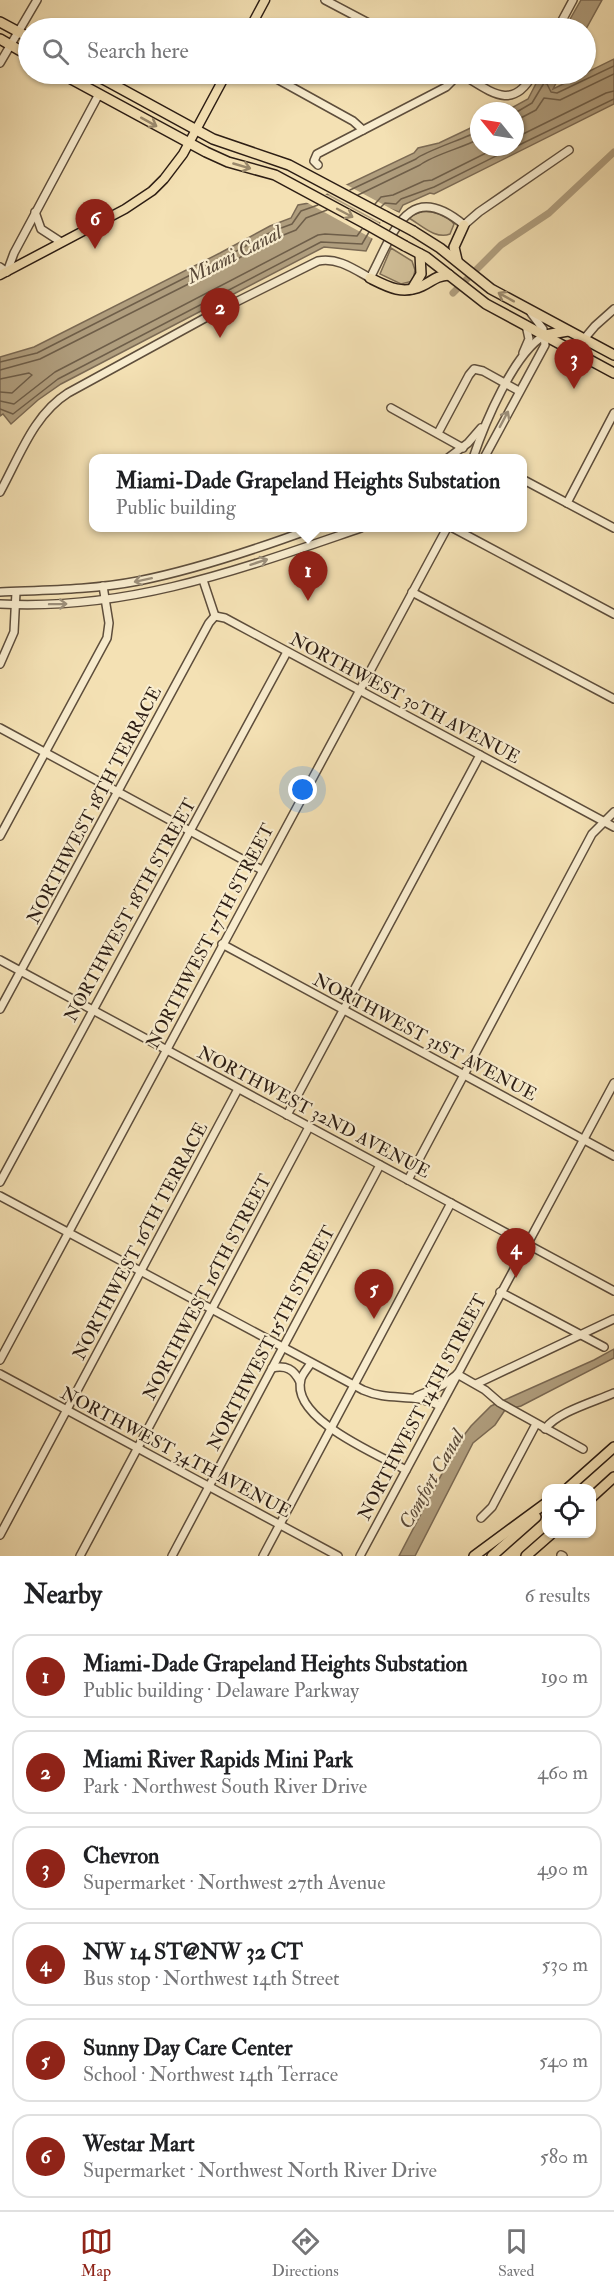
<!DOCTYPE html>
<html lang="en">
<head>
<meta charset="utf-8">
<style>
  body { margin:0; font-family:"IM FELL Double Pica",serif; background:#f2f2f2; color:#202124 }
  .controls { position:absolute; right:18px; bottom:18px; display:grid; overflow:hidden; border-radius:12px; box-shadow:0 2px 4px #0004 }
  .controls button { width:54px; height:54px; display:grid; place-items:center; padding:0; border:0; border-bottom:2px solid #e0e0e0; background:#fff; color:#202124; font:30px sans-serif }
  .compass { position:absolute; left:470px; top:102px; width:54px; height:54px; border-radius:50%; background:#fff; box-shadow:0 2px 4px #0004; rotate:300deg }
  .you { position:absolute; left:303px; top:790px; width:21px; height:21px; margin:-15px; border:4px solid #fff; border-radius:50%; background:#1a73e8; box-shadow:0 0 0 9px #1a73e833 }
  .badge { display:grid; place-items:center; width:39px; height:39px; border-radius:50%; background:#8f2418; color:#fff; font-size:20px; font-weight:700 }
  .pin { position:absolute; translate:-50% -50px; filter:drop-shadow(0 2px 3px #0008) }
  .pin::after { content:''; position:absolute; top:32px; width:21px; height:18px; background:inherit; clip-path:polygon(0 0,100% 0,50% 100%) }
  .popup { position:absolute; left:89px; top:454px; width:438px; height:78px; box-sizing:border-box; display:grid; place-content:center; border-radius:12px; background:#fff; filter:drop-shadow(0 2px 4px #0005); font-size:20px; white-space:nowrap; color:#757577 }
  .popup b { font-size:22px; color:#202124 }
  .popup::after { content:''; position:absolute; left:50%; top:100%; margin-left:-12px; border:12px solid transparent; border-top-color:#fff }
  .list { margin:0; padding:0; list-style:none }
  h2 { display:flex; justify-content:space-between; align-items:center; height:78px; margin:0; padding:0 24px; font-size:26px }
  h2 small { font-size:20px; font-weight:400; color:#757577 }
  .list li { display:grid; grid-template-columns:39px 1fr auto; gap:18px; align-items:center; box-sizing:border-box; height:84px; margin:0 12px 12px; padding:0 12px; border:2px solid #e0e0e0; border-radius:18px }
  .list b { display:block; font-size:22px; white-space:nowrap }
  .list p { margin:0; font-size:20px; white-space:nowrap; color:#757577 }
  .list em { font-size:20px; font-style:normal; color:#757577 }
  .icon { flex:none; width:33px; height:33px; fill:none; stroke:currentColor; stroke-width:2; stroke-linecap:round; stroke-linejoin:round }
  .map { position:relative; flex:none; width:614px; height:1556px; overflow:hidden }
  .search { position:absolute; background:#fff; box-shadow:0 2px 4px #0004; left:18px; right:18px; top:18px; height:66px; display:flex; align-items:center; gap:15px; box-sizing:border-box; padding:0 21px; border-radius:33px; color:#757577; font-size:22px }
  .sheet { height:654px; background:#fff }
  nav { display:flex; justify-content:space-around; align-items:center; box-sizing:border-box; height:84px; border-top:2px solid #e0e0e0; background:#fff; font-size:16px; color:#757577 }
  nav a { display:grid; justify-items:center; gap:3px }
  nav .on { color:#8f2418 }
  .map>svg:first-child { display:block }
  .green { fill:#d2c099; stroke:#7f6e56; stroke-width:1.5 }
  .water { fill:#b09e7e; stroke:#7b6a54; stroke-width:1.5 }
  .pier { fill:#f4e1b4 }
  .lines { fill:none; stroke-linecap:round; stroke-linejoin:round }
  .shore { stroke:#6e5e49; stroke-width:1.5 }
  .canal { stroke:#b09e7e; stroke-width:7 }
  .minor-casing { stroke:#5e4e3c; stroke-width:10 }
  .major-casing { stroke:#2c1d14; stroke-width:11 }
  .highway-casing { stroke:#2c1d14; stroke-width:12 }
  .minor { stroke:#f8ecce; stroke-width:7 }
  .major { stroke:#f4e1b4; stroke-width:8 }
  .highway { stroke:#f4e1b4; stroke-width:9 }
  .highway-bridge-casing { stroke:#2c1d14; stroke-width:12; stroke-linecap:butt }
  .highway-bridge { stroke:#f4e1b4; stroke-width:9 }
  .oneway { stroke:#9a896c }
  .oneway2 { stroke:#9c8f7a }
  .labels { text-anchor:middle; stroke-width:4.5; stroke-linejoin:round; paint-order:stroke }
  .street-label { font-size:18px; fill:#2c1d14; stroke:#f8ecce }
  .water-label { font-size:20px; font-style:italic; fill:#5a4a39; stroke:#f8ecce }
</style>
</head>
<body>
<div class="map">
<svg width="614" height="1556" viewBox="0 0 614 1556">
  <rect width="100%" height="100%" fill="#f4e1b4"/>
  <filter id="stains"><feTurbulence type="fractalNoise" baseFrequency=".00333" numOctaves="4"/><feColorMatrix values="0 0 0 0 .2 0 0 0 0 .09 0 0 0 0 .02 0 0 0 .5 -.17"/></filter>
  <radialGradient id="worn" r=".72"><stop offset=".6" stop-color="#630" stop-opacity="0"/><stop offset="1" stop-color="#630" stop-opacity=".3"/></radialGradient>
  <g class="green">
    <path d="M423,211C434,211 448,216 454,224L450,234C436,240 421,225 409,218L413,215Z"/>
    <polygon points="391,248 412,261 415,270 413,281 401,284 380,274"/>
  </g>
  <g class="water">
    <polygon points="581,0 602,0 586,29 565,28"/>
    <polygon points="614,59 614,104 434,194 430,193 403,205 399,212 387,208 366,251 324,247 61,384 38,400 11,424 3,414 0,416 0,357 34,347 220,253 270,226 291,218 298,205 309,203 414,153 418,148 439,143 479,124 479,147 515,147 515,111 506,111 528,99 541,74 561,74 553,89"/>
    <polygon points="614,1349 614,1358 521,1406 505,1410 495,1425 473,1443 415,1556 399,1556 458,1443 471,1426 491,1406 594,1360"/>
  </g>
  <g class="pier">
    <polygon points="343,183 401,214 389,212 383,224 325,192"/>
    <polygon points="323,193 382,225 375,240 304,201"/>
  </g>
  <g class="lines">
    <g class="shore">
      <polyline points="515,113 532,103 544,83 547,84 551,92 557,93 614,66"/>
      <polyline points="515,121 536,110 544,98 560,100 614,74"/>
      <polyline points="515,138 606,93 614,91"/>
      <polyline points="515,147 614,99"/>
      <path d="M350,190L416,159C423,152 466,138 479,131"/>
      <path d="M358,195L420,165C433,155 462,148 479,139"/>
      <polyline points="375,204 381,197 393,195 424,181 432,180 498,147"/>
      <polyline points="381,207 385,203 396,204 401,199 434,187 514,147"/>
      <polyline points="0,362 37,353 222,259 273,231 292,224 301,211 318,205"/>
      <polyline points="0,370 40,359 226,265 276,238 296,230 306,218 327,210"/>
      <polyline points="0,379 29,373 32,375 12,393 0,392"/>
      <polyline points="0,401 14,404 55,372 318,235 325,234 357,236 362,229"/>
      <polyline points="0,409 13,414 58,379 321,242 362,244 369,232"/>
    </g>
    <polyline class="canal" points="453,293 501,245 549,213 614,152"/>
    <defs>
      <g id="minor">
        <polyline points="325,0 378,28"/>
        <polyline points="558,28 573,0"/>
        <polyline points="0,63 37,0"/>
        <polyline points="268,74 353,121 363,130"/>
        <path d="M461,74C489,90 512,113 533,74"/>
        <polyline points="318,165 314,161 317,154 446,87 459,74"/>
        <polyline points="35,212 41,229 61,242"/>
        <polyline points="0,267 7,272 14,253 99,94"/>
        <polyline points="584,339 595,326 614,309"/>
        <polyline points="523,353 529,339 526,325"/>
        <polyline points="391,408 463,448"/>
        <polyline points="438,433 469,375 474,369 483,371 519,391"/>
        <polyline points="448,458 468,443 481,428"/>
        <path d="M473,458C484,425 514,352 545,335"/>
        <polyline points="484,458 545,345 543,329 531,313"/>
        <polyline points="522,479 614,528"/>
        <path d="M0,492C19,458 33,415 68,393L216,312L318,261C337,257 354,269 370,278C393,235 407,177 464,225L479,212L569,150"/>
        <polyline points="567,503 614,413"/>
        <polyline points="453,528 614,614"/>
        <polyline points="203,580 215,616"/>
        <path d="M0,592C46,590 92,590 138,581C198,569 257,549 314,528"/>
        <polyline points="412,592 614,699"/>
        <path d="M0,604C129,611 241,569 361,528"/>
        <polyline points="215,616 225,618 614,827"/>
        <polyline points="0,664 14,632 16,592"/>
        <polyline points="0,728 262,870"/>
        <polyline points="0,836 107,638 109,623 103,586"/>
        <polyline points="222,944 614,1156"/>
        <polyline points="0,960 614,1291"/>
        <polyline points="0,1009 209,623 215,616"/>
        <polyline points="287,1115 480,755"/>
        <polyline points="408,1180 592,834 614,812"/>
        <polyline points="0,1182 287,652"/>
        <path d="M0,1196L363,1390C390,1402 414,1392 440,1406"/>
        <polyline points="500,1292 604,1347"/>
        <polyline points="0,1360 447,528"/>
        <path d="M311,1363C308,1368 303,1373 301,1379C290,1419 379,1455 406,1470"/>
        <path d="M272,1368C286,1365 294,1369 300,1382"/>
        <polyline points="0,1374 338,1556"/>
        <polyline points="457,1374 485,1390 500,1403 583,1449"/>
        <polyline points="476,1384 614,1319"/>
        <polyline points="417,1396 443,1385 455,1376"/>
        <path d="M545,1429C557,1412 594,1402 614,1393"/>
        <polyline points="481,1518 492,1507 536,1424"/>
        <polyline points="0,1535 238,1089"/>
        <polyline points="561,1555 563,1556"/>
        <polyline points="80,1556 309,1127"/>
        <polyline points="172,1556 380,1165"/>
        <polyline points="263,1556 451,1203"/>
        <polyline points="360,1556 614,1083"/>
      </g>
      <g id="major">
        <polyline points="250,28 265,0"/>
        <polyline points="0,275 125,209 152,191 164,179 183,154 226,74"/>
      </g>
      <g id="highway">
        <polyline points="0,22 28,37"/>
        <polyline points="0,39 28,55"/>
        <polyline points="62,74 206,152 228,162 275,175 366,224"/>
        <polyline points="94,74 213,139 289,165 385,216"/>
        <polyline points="413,231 440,248 491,289 614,355"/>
        <polyline points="405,246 426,257 486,304 614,373"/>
        <polyline points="457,260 454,247 464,225"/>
        <path d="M370,278C388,287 402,295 422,286C433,281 435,276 449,275"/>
        <polyline points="412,289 421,274 420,254"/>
        <polyline points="545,335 568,331"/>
        <polyline points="568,1488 614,1447"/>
        <polyline points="592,1497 614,1477"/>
        <polyline points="474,1556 546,1503"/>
        <polyline points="492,1556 536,1517"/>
        <polyline points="526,1556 551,1534"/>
      </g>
    </defs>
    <use href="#minor" class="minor-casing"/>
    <use href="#major" class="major-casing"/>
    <use href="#highway" class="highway-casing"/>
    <use href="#minor" class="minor"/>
    <use href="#major" class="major"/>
    <use href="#highway" class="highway"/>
    <defs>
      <g id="highway-bridge">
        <polyline points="385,216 413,231"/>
        <polyline points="366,224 405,246"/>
      </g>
    </defs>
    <use href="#highway-bridge" class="highway-bridge-casing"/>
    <use href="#highway-bridge" class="highway-bridge"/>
  </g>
  <defs><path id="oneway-shaft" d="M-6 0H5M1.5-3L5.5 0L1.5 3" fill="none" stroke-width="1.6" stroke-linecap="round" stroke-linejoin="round" transform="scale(1.5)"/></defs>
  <g class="oneway">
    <use href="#oneway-shaft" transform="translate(149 122) rotate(29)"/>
    <use href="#oneway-shaft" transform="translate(242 166) rotate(16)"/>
    <use href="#oneway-shaft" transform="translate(345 213) rotate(28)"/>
    <use href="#oneway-shaft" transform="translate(506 297) rotate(-151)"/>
  </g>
  <g class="oneway2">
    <use href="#oneway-shaft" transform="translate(504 419) rotate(-62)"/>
    <use href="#oneway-shaft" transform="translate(259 562) rotate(-18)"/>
    <use href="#oneway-shaft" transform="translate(143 580) rotate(168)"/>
    <use href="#oneway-shaft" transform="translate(58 604) rotate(-1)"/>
  </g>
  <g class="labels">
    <g class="street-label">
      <text transform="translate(405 698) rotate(28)" y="6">NORTHWEST 30TH AVENUE</text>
      <text transform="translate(94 805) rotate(-62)" y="6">NORTHWEST 18TH TERRACE</text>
      <text transform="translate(130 910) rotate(-61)" y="6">NORTHWEST 18TH STREET</text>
      <text transform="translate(210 936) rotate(-62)" y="6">NORTHWEST 17TH STREET</text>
      <text transform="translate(425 1037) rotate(28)" y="6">NORTHWEST 31ST AVENUE</text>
      <text transform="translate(314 1112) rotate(28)" y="6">NORTHWEST 32ND AVENUE</text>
      <text transform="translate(140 1241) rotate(-62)" y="6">NORTHWEST 16TH TERRACE</text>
      <text transform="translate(207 1287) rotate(-62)" y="6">NORTHWEST 16TH STREET</text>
      <text transform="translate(271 1338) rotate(-62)" y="6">NORTHWEST 15TH STREET</text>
      <text transform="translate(422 1407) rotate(-62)" y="6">NORTHWEST 14TH STREET</text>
      <text transform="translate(176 1452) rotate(28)" y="6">NORTHWEST 34TH AVENUE</text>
    </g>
    <g class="water-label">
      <text transform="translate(234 254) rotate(-27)" y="7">Miami Canal</text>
      <text transform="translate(431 1479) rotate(-60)" y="7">Comfort Canal</text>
    </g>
  </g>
  <rect width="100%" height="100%" filter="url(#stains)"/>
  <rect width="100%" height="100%" fill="url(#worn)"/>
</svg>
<div class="controls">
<button><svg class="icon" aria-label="locate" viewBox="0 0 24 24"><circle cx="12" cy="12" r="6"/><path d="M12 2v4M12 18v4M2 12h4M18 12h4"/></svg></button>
</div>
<svg class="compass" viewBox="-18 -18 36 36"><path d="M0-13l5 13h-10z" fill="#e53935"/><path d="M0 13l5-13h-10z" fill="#757577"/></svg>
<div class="you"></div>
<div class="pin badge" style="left:308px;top:601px">1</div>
<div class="popup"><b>Miami-Dade Grapeland Heights Substation</b>Public building</div>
<div class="pin badge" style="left:220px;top:338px">2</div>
<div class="pin badge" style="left:574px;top:389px">3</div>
<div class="pin badge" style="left:516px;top:1278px">4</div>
<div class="pin badge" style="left:374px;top:1319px">5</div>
<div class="pin badge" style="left:95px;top:249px">6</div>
<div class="search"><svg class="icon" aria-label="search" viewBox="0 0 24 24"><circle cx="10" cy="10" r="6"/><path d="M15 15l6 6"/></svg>Search here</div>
</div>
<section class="sheet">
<h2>Nearby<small>6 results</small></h2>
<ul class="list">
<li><span class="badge">1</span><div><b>Miami-Dade Grapeland Heights Substation</b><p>Public building · Delaware Parkway</p></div><em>190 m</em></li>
<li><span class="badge">2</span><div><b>Miami River Rapids Mini Park</b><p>Park · Northwest South River Drive</p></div><em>460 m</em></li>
<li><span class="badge">3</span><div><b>Chevron</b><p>Supermarket · Northwest 27th Avenue</p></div><em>490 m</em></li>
<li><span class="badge">4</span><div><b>NW 14 ST@NW 32 CT</b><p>Bus stop · Northwest 14th Street</p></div><em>530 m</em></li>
<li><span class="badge">5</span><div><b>Sunny Day Care Center</b><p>School · Northwest 14th Terrace</p></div><em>540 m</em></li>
<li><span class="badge">6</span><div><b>Westar Mart</b><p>Supermarket · Northwest North River Drive</p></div><em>580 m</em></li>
</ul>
</section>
<nav>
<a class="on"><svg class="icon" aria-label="map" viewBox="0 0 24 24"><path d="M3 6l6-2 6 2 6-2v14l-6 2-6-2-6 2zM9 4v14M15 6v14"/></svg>Map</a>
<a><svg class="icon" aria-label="directions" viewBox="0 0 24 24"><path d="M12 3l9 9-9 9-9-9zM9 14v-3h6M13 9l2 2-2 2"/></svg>Directions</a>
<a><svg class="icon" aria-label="saved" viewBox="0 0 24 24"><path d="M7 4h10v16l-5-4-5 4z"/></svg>Saved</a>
</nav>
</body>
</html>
